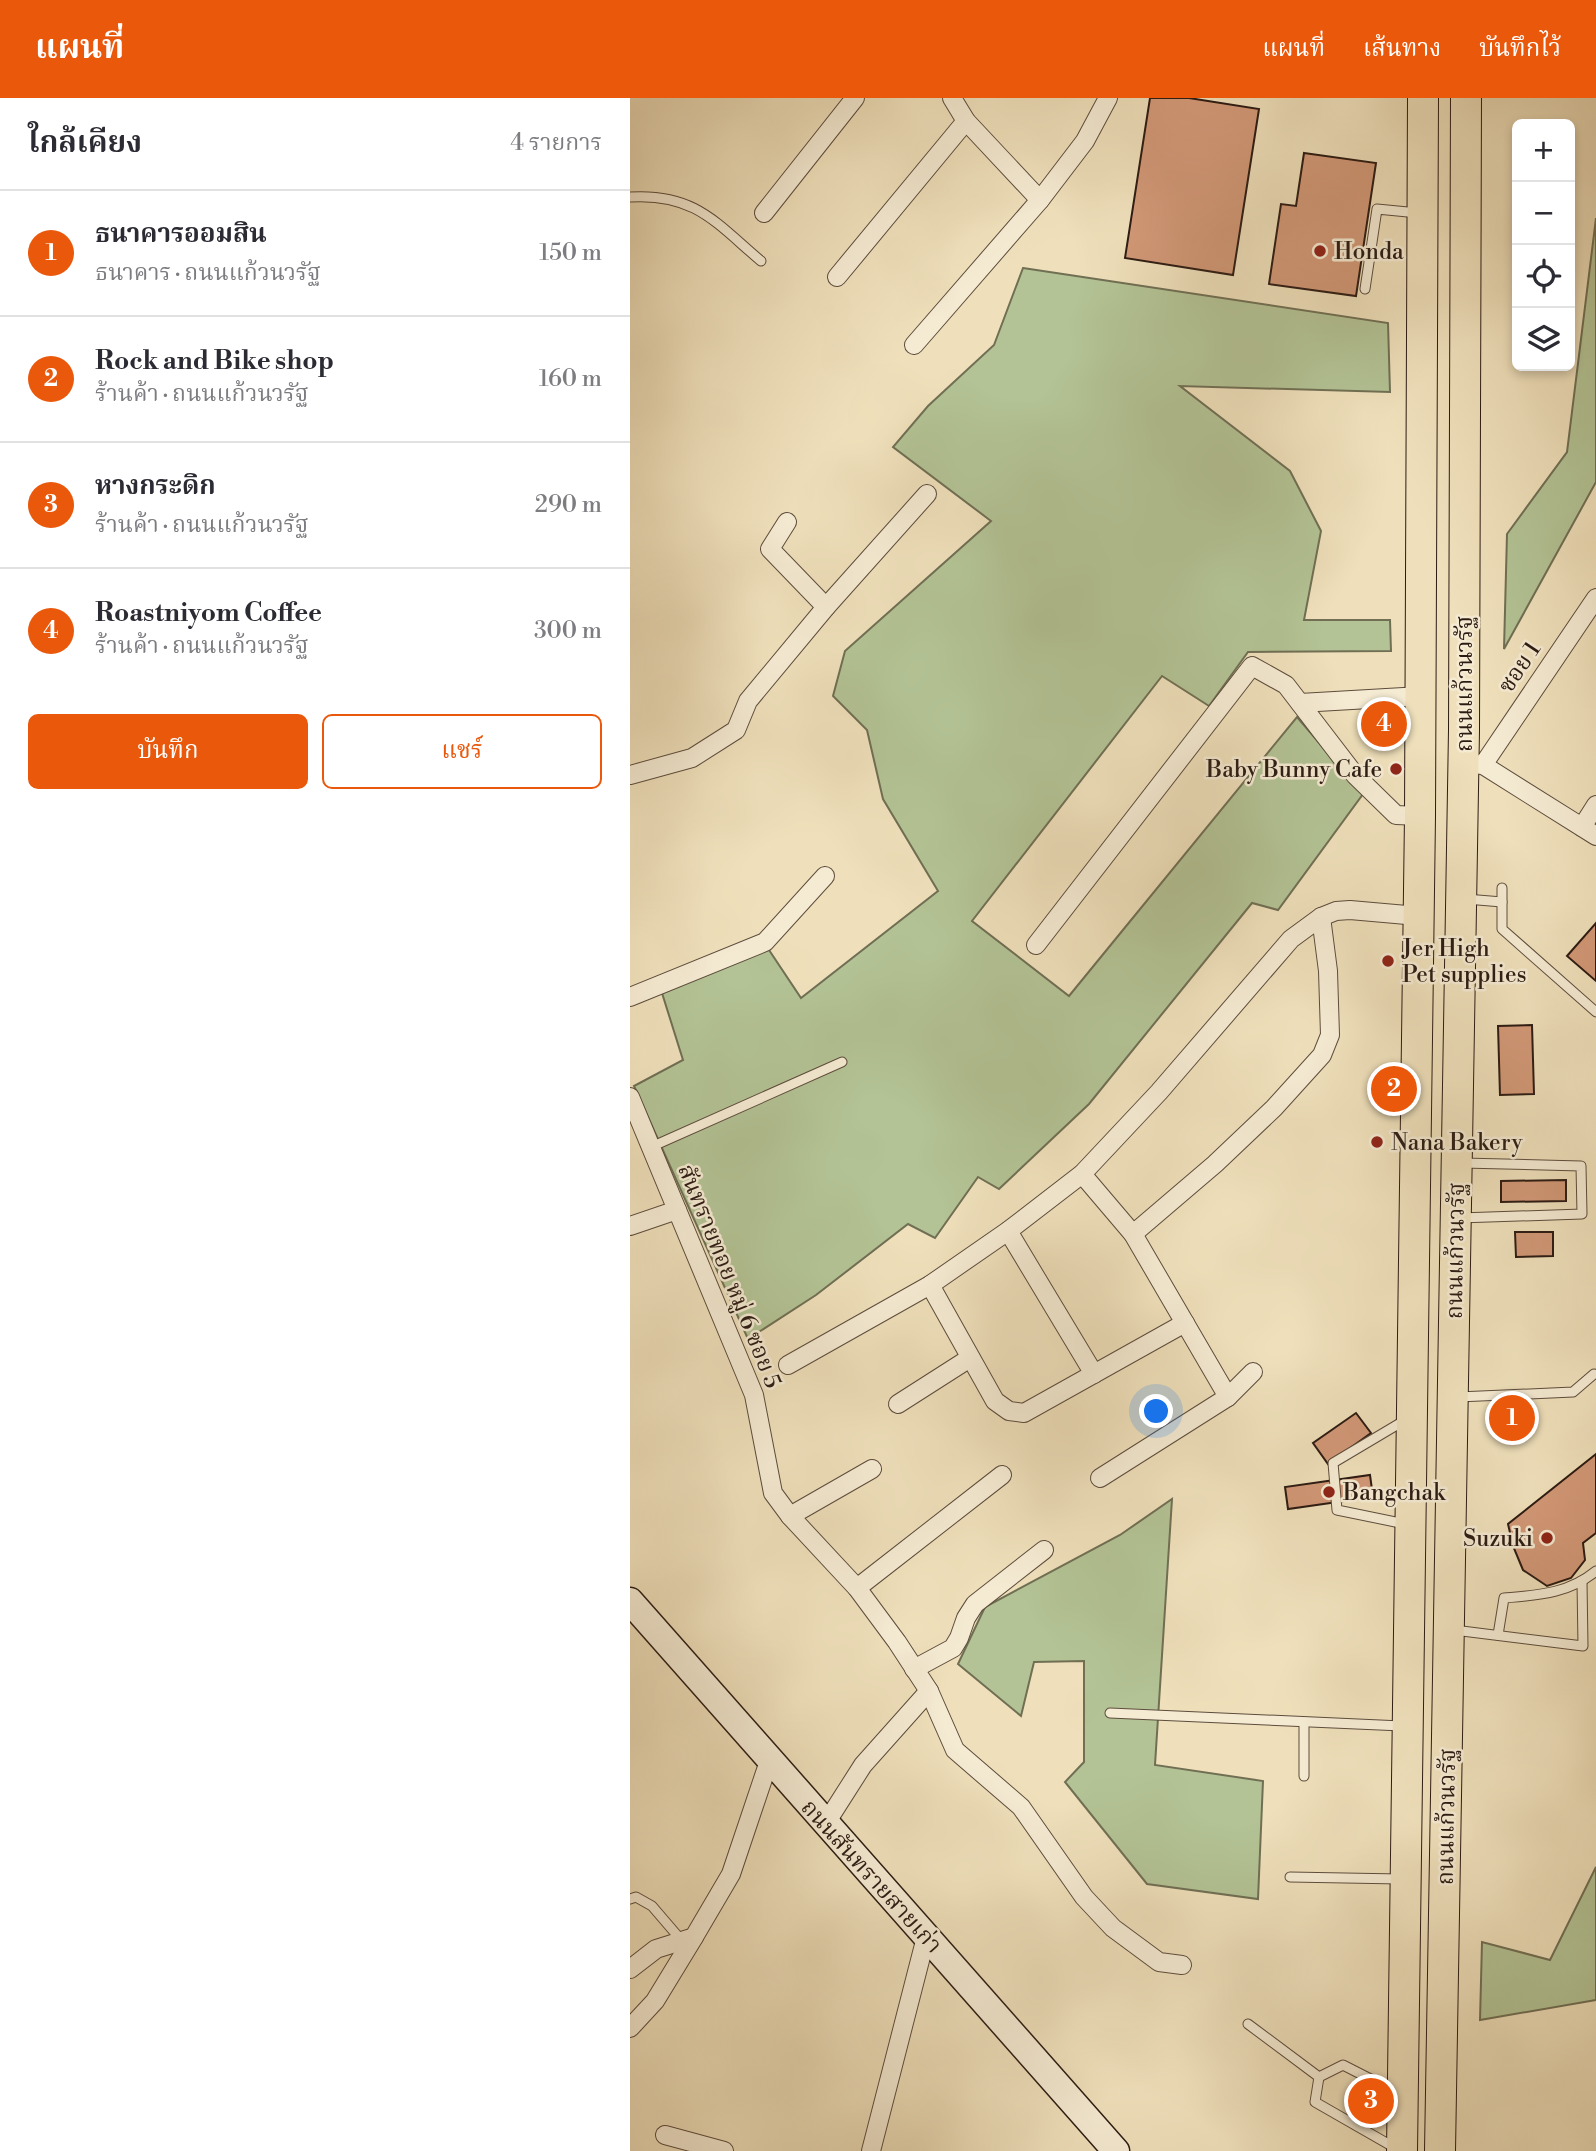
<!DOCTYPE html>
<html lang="th">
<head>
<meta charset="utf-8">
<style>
  body { margin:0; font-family:"Libre Bodoni","Noto Serif Thai",serif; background:#f7f7f7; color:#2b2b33 }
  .controls { position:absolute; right:21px; top:21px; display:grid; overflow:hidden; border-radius:10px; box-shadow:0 4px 10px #0003 }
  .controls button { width:63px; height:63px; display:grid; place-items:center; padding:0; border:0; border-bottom:2px solid #e1e1e2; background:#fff; color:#2b2b33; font:35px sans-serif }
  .you { position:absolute; left:527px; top:1314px; width:24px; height:24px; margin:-18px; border:5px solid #fff; border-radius:50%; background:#1a73e8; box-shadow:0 0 0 10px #1a73e833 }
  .badge { display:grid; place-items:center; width:46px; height:46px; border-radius:50%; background:#ea580c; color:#fff; font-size:23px; font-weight:700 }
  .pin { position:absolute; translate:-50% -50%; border:4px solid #fff; box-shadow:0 2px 7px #0006 }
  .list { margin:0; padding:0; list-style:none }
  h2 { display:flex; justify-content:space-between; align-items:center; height:91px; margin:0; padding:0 28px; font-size:30px }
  h2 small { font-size:23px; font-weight:400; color:#7c7c81 }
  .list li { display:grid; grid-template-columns:46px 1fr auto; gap:21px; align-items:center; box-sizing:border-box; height:126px; padding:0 28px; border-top:2px solid #e1e1e2 }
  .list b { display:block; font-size:26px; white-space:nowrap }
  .list p { margin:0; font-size:23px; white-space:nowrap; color:#7c7c81 }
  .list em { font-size:23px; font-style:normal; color:#7c7c81 }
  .actions { display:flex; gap:14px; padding:21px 28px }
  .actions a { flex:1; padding:16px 0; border:2px solid #ea580c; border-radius:10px; text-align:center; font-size:24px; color:#ea580c }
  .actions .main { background:#ea580c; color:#fff }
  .icon { flex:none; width:38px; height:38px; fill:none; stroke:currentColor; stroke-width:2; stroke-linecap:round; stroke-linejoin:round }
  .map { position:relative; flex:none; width:966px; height:2053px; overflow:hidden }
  header { display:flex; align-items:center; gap:42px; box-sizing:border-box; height:98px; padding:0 35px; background:#ea580c; color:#fff }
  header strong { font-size:33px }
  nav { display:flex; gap:38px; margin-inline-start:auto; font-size:24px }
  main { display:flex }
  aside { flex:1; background:#fff }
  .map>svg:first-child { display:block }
  .grass { fill:#b3c395; stroke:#706f54; stroke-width:2 }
  .building { fill:#d29877; stroke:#2c1b13; stroke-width:2 }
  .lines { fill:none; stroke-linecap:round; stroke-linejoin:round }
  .lane-casing { stroke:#5d4c3d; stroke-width:11 }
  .street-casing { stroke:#5d4c3d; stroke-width:20 }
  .secondary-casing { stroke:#2c1b13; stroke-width:29 }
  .primary-casing { stroke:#2c1b13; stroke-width:32 }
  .lane { stroke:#f5ebd3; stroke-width:9 }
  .street { stroke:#f5ebd3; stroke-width:18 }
  .secondary { stroke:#f5ebd3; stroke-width:26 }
  .primary { stroke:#efe0bb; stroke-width:30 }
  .poi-dot { fill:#8f2418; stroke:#f5ebd3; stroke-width:2.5 }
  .labels { text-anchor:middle; stroke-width:5; stroke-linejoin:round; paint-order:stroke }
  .poi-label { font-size:23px; fill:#2c1b13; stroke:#f5ebd3; text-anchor:start }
  .street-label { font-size:23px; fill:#2c1b13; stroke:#f5ebd3 }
</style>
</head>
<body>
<header>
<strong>แผนที่</strong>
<nav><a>แผนที่</a><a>เส้นทาง</a><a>บันทึกไว้</a></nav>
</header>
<main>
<aside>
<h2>ใกล้เคียง<small>4 รายการ</small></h2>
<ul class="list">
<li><span class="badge">1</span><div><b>ธนาคารออมสิน</b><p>ธนาคาร · ถนนแก้วนวรัฐ</p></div><em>150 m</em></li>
<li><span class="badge">2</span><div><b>Rock and Bike shop</b><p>ร้านค้า · ถนนแก้วนวรัฐ</p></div><em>160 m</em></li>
<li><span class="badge">3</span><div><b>หางกระดิก</b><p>ร้านค้า · ถนนแก้วนวรัฐ</p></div><em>290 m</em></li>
<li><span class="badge">4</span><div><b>Roastniyom Coffee</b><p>ร้านค้า · ถนนแก้วนวรัฐ</p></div><em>300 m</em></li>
</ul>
<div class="actions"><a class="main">บันทึก</a><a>แชร์</a></div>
</aside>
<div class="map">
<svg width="966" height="2053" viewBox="0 0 966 2053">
  <rect width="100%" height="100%" fill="#efe0bb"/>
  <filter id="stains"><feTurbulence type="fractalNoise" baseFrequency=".00286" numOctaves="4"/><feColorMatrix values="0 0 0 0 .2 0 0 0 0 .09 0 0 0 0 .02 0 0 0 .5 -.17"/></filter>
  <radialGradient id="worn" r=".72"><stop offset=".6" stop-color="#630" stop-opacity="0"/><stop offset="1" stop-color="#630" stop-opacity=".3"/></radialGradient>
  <g class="grass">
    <polygon points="966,120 966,384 874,551 877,436 937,354"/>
    <polygon points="393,170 758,225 760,294 550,288 660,373 691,433 674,522 760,522 761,553 618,554 579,608 532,578 342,823 439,898 667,619 733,696 648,812 622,805 459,1006 369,1091 348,1079 305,1140 278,1126 186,1197 118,1241 4,988 53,962 32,895 137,849 171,900 308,793 253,701 237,632 203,598 215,553 361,423 263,349 298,308 364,247"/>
    <polygon points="542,1401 525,1667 633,1683 628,1801 517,1786 435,1684 454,1664 454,1563 404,1564 391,1618 328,1566 355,1509 490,1437"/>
    <polygon points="966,1769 966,1902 850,1922 852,1844 920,1862"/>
  </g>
  <g class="building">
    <polygon points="520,0 559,0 629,11 603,177 495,160"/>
    <polygon points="674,55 746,65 726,198 639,186 651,106 666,108"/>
    <polygon points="966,825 966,883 937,858"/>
    <polygon points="902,927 904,996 870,997 868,928"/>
    <polygon points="936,1082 936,1103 871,1104 871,1083"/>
    <polygon points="885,1134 923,1134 923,1158 886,1159"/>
    <polygon points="726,1315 741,1335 698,1366 683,1345"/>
    <polygon points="966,1356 966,1435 953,1445 955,1462 941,1480 917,1488 893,1472 883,1448 878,1426"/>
    <polygon points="740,1377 743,1399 658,1411 655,1389"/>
  </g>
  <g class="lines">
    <defs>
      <g id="lane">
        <path d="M0,99C65,95 86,125 131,163"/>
        <polyline points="735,191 747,111 788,115"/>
        <polyline points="872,790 872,831 966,914"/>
        <polyline points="836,801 872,804"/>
        <polyline points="21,1049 212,964"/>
        <polyline points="829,1120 952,1116 951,1068 832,1065"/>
        <polyline points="828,1299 943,1294 964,1276"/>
        <polyline points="775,1426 707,1412 703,1365 777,1321"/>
        <polyline points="824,1532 953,1548 952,1484"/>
        <path d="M868,1537L874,1500C908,1497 938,1496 966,1473"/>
        <polyline points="480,1615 772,1628"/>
        <polyline points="674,1624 674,1678"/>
        <polyline points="660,1779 770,1781"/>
        <polyline points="0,1801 6,1799 22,1808 52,1843"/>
        <polyline points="618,1926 689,1979 685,2004 767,2051"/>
        <polyline points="689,1979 713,1967 768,1995"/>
      </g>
      <g id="street">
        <polyline points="322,0 336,23 410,102"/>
        <polyline points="134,115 225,0"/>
        <polyline points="207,179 336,23"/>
        <polyline points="284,247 410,102 455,43 478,0"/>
        <polyline points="196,509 297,396"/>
        <polyline points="670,605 791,598"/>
        <polyline points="844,666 853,667 966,738"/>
        <polyline points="853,667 966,500"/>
        <polyline points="0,677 62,660 106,632 118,603 196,509 140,451 157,424"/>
        <polyline points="952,729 966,707"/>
        <polyline points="406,847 622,568 656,587 725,677 766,717 790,718"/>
        <polyline points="0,899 135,844 195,778"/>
        <polyline points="0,999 124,1297 143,1395 160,1418 227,1490 267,1544 299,1593 325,1652 391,1709 454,1799 483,1830 529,1864 552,1867"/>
        <polyline points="452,1076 503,1136 598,1299"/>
        <polyline points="0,1128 47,1112"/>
        <polyline points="378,1133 464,1276"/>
        <polyline points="503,1136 585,1066 644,1010 692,957 700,937 698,873 691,819"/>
        <polyline points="300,1187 365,1303 379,1313 394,1315 555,1225"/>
        <polyline points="158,1267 300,1187 378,1133 452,1076 529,994 661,841 691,819 706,813 720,812 788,818"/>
        <polyline points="268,1306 340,1260"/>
        <polyline points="470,1380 598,1299 623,1274"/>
        <polyline points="160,1418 242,1371"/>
        <polyline points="227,1490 372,1377"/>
        <polyline points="284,1571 323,1550 329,1540 336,1520 345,1506 414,1452"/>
        <polyline points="196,1725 233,1667 299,1593"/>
        <polyline points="0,1871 26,1851 64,1839 101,1776 139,1663"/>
        <polyline points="0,1930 25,1903 64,1839"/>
        <polyline points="35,2037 94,2053"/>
        <polyline points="241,2053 296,1839"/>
      </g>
      <polyline id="secondary" points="0,1503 486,2053"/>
      <g id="primary">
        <polyline points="772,2053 790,718 793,0"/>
        <polyline points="810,2053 834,632 836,0"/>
      </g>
    </defs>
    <use href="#lane" class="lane-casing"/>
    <use href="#street" class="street-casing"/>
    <use href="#secondary" class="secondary-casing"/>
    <use href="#primary" class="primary-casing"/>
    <use href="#lane" class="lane"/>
    <use href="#street" class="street"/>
    <use href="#secondary" class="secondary"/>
    <use href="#primary" class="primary"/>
  </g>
  <g class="poi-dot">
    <circle cx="690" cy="153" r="7"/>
    <circle cx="766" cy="671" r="7"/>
    <circle cx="758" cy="863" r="7"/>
    <circle cx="747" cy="1044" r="7"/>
    <circle cx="699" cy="1394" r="7"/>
    <circle cx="917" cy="1440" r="7"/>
  </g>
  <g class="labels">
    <g class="poi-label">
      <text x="704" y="161">Honda</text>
      <text x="752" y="679" text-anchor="end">Baby Bunny Cafe</text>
      <text x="772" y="858">Jer High<tspan x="772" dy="26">Pet supplies</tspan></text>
      <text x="761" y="1052">Nana Bakery</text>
      <text x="713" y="1402">Bangchak</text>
      <text x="903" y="1448" text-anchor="end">Suzuki</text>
    </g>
    <g class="street-label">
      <text transform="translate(889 569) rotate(-56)" y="8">ซอย 1</text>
      <text transform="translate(834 586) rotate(-90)" y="8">ถนนแก้วนวรัฐ</text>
      <text transform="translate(825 1153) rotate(-89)" y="8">ถนนแก้วนวรัฐ</text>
      <text transform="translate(100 1178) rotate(68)" y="8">สันทรายทอย หมู่ 6 ซอย 5</text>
      <text transform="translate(816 1719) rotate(-89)" y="8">ถนนแก้วนวรัฐ</text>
      <text transform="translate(242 1778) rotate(48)" y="8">ถนนสันทรายสายเก่า</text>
    </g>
  </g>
  <rect width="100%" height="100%" filter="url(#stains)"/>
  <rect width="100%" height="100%" fill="url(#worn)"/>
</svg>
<div class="controls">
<button>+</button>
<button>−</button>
<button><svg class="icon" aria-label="locate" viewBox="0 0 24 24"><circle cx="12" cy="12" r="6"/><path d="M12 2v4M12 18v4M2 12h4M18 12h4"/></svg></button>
<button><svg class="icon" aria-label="layers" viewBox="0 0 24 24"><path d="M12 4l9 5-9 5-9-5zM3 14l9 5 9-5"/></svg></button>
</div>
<div class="you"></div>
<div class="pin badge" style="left:882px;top:1320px">1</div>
<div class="pin badge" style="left:764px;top:991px">2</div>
<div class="pin badge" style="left:741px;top:2003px">3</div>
<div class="pin badge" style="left:754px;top:626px">4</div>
</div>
</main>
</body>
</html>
